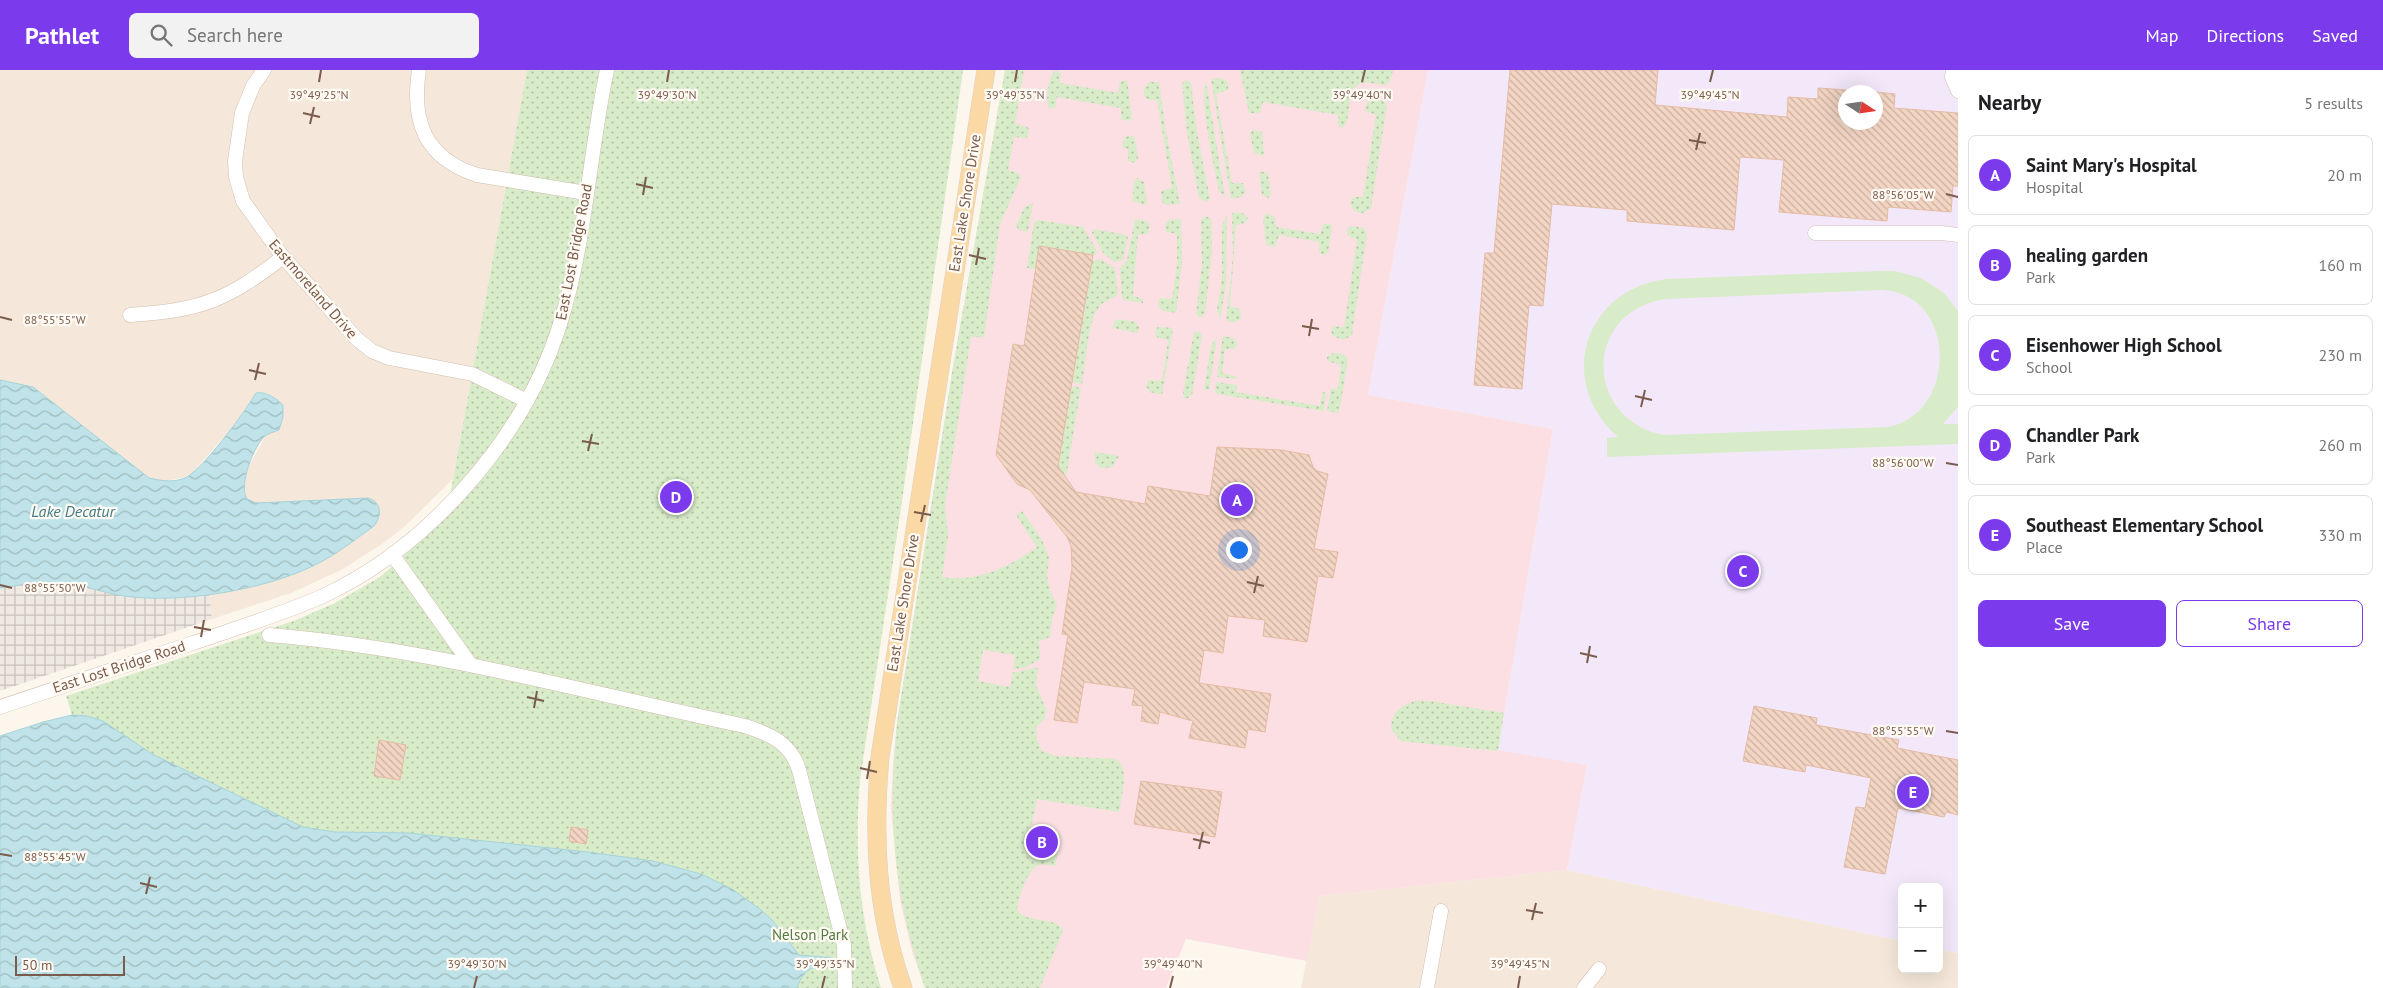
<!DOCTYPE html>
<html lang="en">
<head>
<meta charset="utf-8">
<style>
  body { margin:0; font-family:"PT Sans",sans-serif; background:#f2f2f2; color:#202124 }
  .controls { position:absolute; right:15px; bottom:15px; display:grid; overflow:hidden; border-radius:8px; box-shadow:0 5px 20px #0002 }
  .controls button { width:45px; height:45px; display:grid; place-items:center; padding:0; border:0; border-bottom:1px solid #e0e0e0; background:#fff; color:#202124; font:25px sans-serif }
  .compass { position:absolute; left:1838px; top:15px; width:45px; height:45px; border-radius:50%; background:#fff; box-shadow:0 5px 20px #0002; rotate:102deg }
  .scale { position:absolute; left:15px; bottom:12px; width:110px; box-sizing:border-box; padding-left:5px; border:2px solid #7a5c4d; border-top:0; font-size:14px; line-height:18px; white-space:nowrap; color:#7a5c4d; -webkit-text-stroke:4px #fffaf3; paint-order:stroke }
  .you { position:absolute; left:1238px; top:479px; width:18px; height:18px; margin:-12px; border:4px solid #fff; border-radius:50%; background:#1a73e8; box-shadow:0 0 0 8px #1a73e833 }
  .badge { display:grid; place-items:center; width:32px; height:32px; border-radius:50%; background:#7c3aed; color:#fff; font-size:16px; font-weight:700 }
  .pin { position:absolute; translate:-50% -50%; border:2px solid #fff; box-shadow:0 1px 5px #0006 }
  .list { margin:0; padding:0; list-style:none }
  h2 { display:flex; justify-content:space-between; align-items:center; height:65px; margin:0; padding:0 20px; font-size:21px }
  h2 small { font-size:16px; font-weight:400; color:#757577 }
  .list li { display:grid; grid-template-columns:32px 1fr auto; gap:15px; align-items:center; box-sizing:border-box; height:80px; margin:0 10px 10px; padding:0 10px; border:1px solid #e0e0e0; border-radius:8px }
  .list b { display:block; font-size:19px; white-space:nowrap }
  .list p { margin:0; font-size:16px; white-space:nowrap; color:#757577 }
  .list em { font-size:16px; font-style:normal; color:#757577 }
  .actions { display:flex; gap:10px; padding:15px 20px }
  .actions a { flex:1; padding:11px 0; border:1px solid #7c3aed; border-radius:8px; text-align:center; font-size:18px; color:#7c3aed }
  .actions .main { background:#7c3aed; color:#fff }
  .icon { flex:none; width:28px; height:28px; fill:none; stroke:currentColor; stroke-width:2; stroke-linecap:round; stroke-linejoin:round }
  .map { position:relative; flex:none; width:1958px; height:918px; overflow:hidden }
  header { display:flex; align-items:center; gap:30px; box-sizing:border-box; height:70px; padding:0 25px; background:#7c3aed; color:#fff }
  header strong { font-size:24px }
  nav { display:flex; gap:28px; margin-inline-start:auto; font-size:18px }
  .search { width:350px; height:45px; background:#f2f2f2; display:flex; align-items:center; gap:12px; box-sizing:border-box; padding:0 18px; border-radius:8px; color:#757577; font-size:19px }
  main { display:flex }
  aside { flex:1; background:#fff }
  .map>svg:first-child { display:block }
  .residential { fill:#f5e8da }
  .industrial { fill:url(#industrial-grid) }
  .education { fill:#f3e8fa; fill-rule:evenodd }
  .medical { fill:#fbdfe3 }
  .green { fill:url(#green-dots) }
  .pitch { fill:#d8ecc9; fill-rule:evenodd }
  .water { fill:url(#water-waves); stroke:#a5d3da }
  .building { fill:url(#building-back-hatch); stroke:#e6bba3 }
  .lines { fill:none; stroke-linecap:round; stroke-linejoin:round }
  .minor-casing { stroke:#d1beb0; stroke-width:15 }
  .major-casing { stroke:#dad1cd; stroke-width:19 }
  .minor { stroke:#fff; stroke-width:14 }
  .major { stroke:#fbd9a5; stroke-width:18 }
  .ticks { fill:none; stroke:#7a5c4d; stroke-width:2 }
  .labels { text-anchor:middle; stroke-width:4.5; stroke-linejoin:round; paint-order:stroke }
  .street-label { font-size:15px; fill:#7a5c4d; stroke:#fffaf3 }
  .park-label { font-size:15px; fill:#537a41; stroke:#fffaf3 }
  .water-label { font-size:16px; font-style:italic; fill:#437c86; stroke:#fffaf3 }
  .ticks-label { font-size:12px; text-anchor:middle; fill:#7a5c4d; stroke:#fffaf3; stroke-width:4.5; stroke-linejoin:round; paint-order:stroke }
</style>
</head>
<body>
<header>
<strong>Pathlet</strong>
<div class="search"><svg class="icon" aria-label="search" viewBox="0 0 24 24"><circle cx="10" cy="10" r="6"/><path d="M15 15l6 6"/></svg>Search here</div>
<nav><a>Map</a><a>Directions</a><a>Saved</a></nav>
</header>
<main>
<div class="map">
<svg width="1958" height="918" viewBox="0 0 1958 918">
  <defs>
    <pattern id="industrial-grid" width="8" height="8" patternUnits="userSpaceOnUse" patternTransform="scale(1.25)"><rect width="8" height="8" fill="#efe9e4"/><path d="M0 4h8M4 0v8" fill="none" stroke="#c7c0bb"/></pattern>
    <pattern id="green-dots" width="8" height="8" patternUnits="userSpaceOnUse" patternTransform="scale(1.25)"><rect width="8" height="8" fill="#d8ecc9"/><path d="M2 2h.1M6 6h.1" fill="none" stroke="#b4c2a5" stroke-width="1.8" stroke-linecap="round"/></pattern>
    <pattern id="water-waves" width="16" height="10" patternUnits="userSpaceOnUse" patternTransform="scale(1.25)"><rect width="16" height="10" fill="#bfe3e8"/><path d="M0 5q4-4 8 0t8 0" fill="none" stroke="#a0bbbe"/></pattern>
    <pattern id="building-back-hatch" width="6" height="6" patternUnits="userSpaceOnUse" patternTransform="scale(1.25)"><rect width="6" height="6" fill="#f3d5c3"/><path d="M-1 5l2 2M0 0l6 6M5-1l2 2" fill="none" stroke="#cab0a1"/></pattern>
  </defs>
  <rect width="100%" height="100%" fill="#fdf6ec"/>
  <g class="residential">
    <polygon points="0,0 527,0 453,409 404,457 382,474 343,499 291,523 212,549 209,525 288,506 318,494 374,456 368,428 256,433 247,429 244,423 245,403 266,365 256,323 231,359 193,402 183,408 163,411 149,408 33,317 0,310"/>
    <polygon points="1567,800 1902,871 1902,899 1939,899 1939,879 1958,883 1958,918 1301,918 1319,826"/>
  </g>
  <polygon class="industrial" points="51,511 74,514 123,526 149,528 209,525 212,549 0,621 0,518"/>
  <path class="education" d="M1428,0H1958V883L1939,879V817H1902V871L1567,800L1587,695L1498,681L1553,359L1368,325ZM1846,22H1876V52H1846Z"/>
  <polygon class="medical" points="1005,0 1428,0 1368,325 1553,359 1498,680 1587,695 1567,800 1319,826 1307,891 1186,869 1166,918 925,918 912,881 900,830 891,738 893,694 897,653 953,297"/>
  <g class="green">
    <path d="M527,0H963L900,445L860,710C854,780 859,850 881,918H797C803,898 816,895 834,893V888L799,885L773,851L761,840L732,819L701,804L685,799L588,782L409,763L335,762L303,757L152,684L103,651L87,646L72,645L66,626L296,550L335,533L380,507L446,448Z"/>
    <path d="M1005,0H1024L1015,54L1027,57L1029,59L1027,68L1014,67L1008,100L1018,103L1021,107L1000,154L984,267H971L945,435L948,466L942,507C977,513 1009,497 1037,477L1016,445L1022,441L1042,470L1049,487L1047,506L1050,520L1057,535L1052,549L1050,567L1039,571L1040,589L1025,598L1013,599L1015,585L983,580L978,611L1010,617L1013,602C1022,603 1031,596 1038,598L1036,615L1046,639L1045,648L1036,658L1037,670L1042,681L1055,686L1115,689C1131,695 1121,728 1119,742L1037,729L1031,758L1061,764L1055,796C1050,795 1043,793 1038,795C1026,802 1019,827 1017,839C1025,855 1055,845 1063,860L1040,918H925C894,828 887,748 897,653L953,297Z"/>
    <path d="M1056,0L1061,4L1060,13L1118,23L1120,12L1127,10L1132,49L1129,51L1121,49V38L1057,27L1055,38H1049C1045,30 1048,6 1056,0Z"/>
    <path d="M1240,0H1393L1390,11L1386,15C1378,15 1369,11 1362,13C1342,20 1355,49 1342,58L1338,55V45L1263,32L1260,43H1249Z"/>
    <polygon points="1222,8 1228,13 1228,20 1216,24 1232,113 1243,113 1246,121 1241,127 1231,129 1211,9"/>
    <polygon points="1186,10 1191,13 1197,62 1210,129 1206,132 1199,128 1187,63 1182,14"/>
    <path d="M1206,11L1225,127L1219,121C1215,103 1198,23 1206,11Z"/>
    <polygon points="1149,12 1159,12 1166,62 1180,134 1165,135 1162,131 1161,121 1172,118 1157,30 1148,30 1144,26 1144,18"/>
    <polygon points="1371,29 1383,30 1387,35 1371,138 1363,143 1354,141 1350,134 1353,127 1363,127 1376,45 1365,41 1367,32"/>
    <polygon points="1253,60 1262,62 1264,86 1254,83 1250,63"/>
    <polygon points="1131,65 1135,69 1138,89 1135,93 1128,91 1128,79 1122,77 1125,67"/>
    <polygon points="1259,102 1265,102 1268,104 1271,124 1269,128 1262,125"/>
    <polygon points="1137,108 1144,112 1147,132 1145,135 1132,131 1134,112"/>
    <polygon points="1033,133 1028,162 1019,160 1016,156 1024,138"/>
    <polygon points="1232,143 1244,143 1248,149 1245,153 1236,155 1230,236 1240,239 1241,249 1235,252 1226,251 1233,186"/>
    <polygon points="1267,143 1275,147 1276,157 1320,164 1323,154 1330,154 1332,157 1328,183 1324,185 1319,183 1319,172 1279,165 1275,177 1266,175 1263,149"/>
    <polygon points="1227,145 1226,214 1220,250 1217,240 1222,208 1222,156"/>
    <polygon points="1206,146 1211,149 1212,180 1205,244 1200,248 1196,244 1202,194 1201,150"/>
    <polygon points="1135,149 1147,151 1150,157 1148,164 1138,165 1133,226 1143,229 1143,233 1124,230 1122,227 1120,198 1127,190"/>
    <polygon points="1181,149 1182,192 1176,243 1161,240 1158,234 1160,228 1172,229 1177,195 1177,164 1166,162 1165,154 1168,150"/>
    <polygon points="1038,150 1083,157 1096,179 1097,183 1093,186 1039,176 1035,199 1027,198 1034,153"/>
    <polygon points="1350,156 1364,158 1367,163 1352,265 1344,270 1333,266 1331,261 1333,256 1344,257 1357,170 1347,165 1347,160"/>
    <polygon points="1094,159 1126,165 1128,168 1123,190 1114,192 1103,183 1092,163"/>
    <path d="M1100,189L1115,198L1118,224C1113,230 1104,230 1099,237C1087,253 1086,294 1082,314L1072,312L1092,191Z"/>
    <polygon points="1119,249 1136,252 1139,257 1138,263 1112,258 1115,251"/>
    <polygon points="1158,257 1173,258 1162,325 1150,322 1146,316 1148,310 1162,311 1168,270 1156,267 1155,261"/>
    <polygon points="1194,262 1200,262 1202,266 1192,325 1188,328 1184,328 1183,323"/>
    <polygon points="1223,266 1233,268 1238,274 1234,279 1225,279 1222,303 1235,306 1237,309 1217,307"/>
    <polygon points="1217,267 1209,320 1204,320 1211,276"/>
    <polygon points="1333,283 1344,284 1348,290 1339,343 1327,341 1331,318 1338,319 1341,295 1327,291 1327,287"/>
    <polygon points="1216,312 1237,315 1236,322 1320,336 1323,322 1326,322 1324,341 1217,324 1215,322"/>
    <polygon points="1071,316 1081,318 1066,408 1058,396"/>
    <polygon points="1095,382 1119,386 1113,397 1100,398 1095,392"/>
    <path d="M1415,631H1430L1504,643L1498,681L1401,671L1391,659C1391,642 1400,636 1415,631Z"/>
  </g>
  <path class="pitch" d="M1881,201H1895L1921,208L1944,223L1958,241V337L1943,354H1958V374L1607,387V368L1618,367C1555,312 1584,219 1667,209ZM1882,220C1958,223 1958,344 1888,357L1664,365C1582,349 1584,239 1667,229Z"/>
  <g class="water">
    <path d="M0,310L33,317L149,408C162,411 175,413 187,407C206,395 244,343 256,323C265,321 276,328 283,335V347L279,360C275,362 268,363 265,366C254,376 238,415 247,429L256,433L368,428C382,432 382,446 374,456C356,469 337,484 317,494C266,520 180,534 124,526C100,522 77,513 53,512C36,511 17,516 0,518Z"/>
    <path d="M72,645L87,646L103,651L152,684L303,757L335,762L409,763L588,782L653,791L701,804L732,819L761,840L773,851L799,885L834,888L835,893C816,895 803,898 797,918H0V666L43,652Z"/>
  </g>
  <g class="building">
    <polygon points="1510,0 1658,0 1655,35 1787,47 1788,27 1818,29 1818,18 1846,20 1846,52 1876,52 1876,22 1895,24 1894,38 1958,43 1958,116 1953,116 1951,142 1888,137 1887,151 1779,142 1784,90 1740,87 1734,160 1627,151 1627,140 1552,134 1543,236 1529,235 1522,319 1474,315 1485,183 1494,183"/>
    <polygon points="1039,176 1093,185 1058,396 1076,422 1145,434 1148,416 1210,426 1217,377 1281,380 1309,385 1313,397 1317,401 1328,404 1314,479 1338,482 1333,508 1318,506 1307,572 1263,566 1265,550 1228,546 1223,583 1204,580 1199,613 1271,624 1265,662 1248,659 1245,678 1189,668 1193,651 1160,642 1158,654 1141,651 1143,636 1132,635 1135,619 1084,612 1077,653 1054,650 1068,565 1062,564 1072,498 1071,476 1067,467 1030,420 1017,414 996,385 1013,274 1024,276"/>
    <polygon points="1754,636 1817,648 1816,655 1899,670 1897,678 1958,690 1958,745 1946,742 1944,747 1898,738 1885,804 1844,797 1856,737 1865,738 1871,708 1806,695 1805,702 1743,691"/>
    <polygon points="379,670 406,675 400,710 374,706"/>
    <polygon points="1141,711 1222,722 1215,767 1134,754"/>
    <polygon points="571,757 588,760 586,774 569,771"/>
  </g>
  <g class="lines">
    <defs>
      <g id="minor">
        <polyline points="264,0 253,16 242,43 235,91 236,107 243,131 283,187 357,269 372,281 389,288 472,304 527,331"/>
        <path d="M419,0C411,52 425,88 477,105L586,123"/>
        <polyline points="1953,0 1952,7 1958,21"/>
        <polyline points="1815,163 1942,163 1958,165"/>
        <path d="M130,245C202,240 226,231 283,187"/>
        <polyline points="392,484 471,595"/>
        <path d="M269,565C430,578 587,623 745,656C770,664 791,673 799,700L844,875L845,918"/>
        <path d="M0,637C63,616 126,595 190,574C234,559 280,545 323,526C430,476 525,367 560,254C586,172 589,84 607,0"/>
        <polyline points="1427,918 1441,841"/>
        <polyline points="1584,918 1599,899"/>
      </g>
      <path id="major" d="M903,918C876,841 873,766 880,687L986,0"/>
    </defs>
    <use href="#minor" class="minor-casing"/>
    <use href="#major" class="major-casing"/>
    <use href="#minor" class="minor"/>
    <use href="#major" class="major"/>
  </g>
  <path class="ticks" d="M319,12L321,0M667,12L669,0M1015,12L1017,0M1362,12L1365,0M1710,12L1713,0M303,43L320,47M310,54L314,37M1689,70L1706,73M1696,80L1700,63M636,114L653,118M1946,124L1958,127M643,125L646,107M969,185L986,189M976,195L979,178M0,247L12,250M1302,256L1319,259M1309,266L1312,249M249,300L266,304M255,310L259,293M1635,326L1652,330M1641,337L1645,320M582,371L599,374M588,381L592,364M1946,393L1958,395M914,442L931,445M921,452L925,435M1247,512L1264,516M0,515L12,518M1254,523L1258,506M194,557L211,560M201,567L204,550M1580,583L1597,587M1587,593L1590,576M527,627L544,631M534,638L537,621M1946,661L1958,663M860,698L877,702M867,709L870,691M1193,769L1210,773M1199,779L1203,762M0,784L12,786M140,813L157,817M146,824L150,807M1526,840L1543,843M1532,850L1536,833M474,918L477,906M822,918L825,906M1170,918L1173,906M1518,918L1520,906"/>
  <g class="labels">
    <g class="street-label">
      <text transform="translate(965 133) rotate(-81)" y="5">East Lake Shore Drive</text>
      <text transform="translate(574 182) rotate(-79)" y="5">East Lost Bridge Road</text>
      <text transform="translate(313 219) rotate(49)" y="5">Eastmoreland Drive</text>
      <text transform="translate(903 533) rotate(-81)" y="5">East Lake Shore Drive</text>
      <text transform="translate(119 597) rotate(-18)" y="5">East Lost Bridge Road</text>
    </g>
    <g class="park-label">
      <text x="810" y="870">Nelson Park</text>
    </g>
    <g class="water-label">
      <text x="73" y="447">Lake Decatur</text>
    </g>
  </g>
  <g class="ticks-label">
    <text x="319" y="29">39°49'25"N</text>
    <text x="667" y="29">39°49'30"N</text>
    <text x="1015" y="29">39°49'35"N</text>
    <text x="1362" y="29">39°49'40"N</text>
    <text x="1710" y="29">39°49'45"N</text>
    <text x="1903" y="129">88°56'05"W</text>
    <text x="55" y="254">88°55'55"W</text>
    <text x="1903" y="397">88°56'00"W</text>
    <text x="55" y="522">88°55'50"W</text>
    <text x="1903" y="665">88°55'55"W</text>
    <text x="55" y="791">88°55'45"W</text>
    <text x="477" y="898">39°49'30"N</text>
    <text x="825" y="898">39°49'35"N</text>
    <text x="1173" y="898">39°49'40"N</text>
    <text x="1520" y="898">39°49'45"N</text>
  </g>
</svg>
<div class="controls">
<button>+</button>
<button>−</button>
</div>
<svg class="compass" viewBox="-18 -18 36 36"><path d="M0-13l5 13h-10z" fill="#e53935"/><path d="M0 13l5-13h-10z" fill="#757577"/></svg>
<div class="scale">50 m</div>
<div class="you"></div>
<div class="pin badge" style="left:1237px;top:430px">A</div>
<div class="pin badge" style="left:1042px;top:772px">B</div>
<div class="pin badge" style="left:1743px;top:501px">C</div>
<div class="pin badge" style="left:676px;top:427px">D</div>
<div class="pin badge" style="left:1913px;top:722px">E</div>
</div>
<aside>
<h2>Nearby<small>5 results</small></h2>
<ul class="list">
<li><span class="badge">A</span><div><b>Saint Mary's Hospital</b><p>Hospital</p></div><em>20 m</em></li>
<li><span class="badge">B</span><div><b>healing garden</b><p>Park</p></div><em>160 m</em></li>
<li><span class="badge">C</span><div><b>Eisenhower High School</b><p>School</p></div><em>230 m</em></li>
<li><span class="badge">D</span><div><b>Chandler Park</b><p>Park</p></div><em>260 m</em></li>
<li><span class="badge">E</span><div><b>Southeast Elementary School</b><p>Place</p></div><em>330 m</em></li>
</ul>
<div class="actions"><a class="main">Save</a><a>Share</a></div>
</aside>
</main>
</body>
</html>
